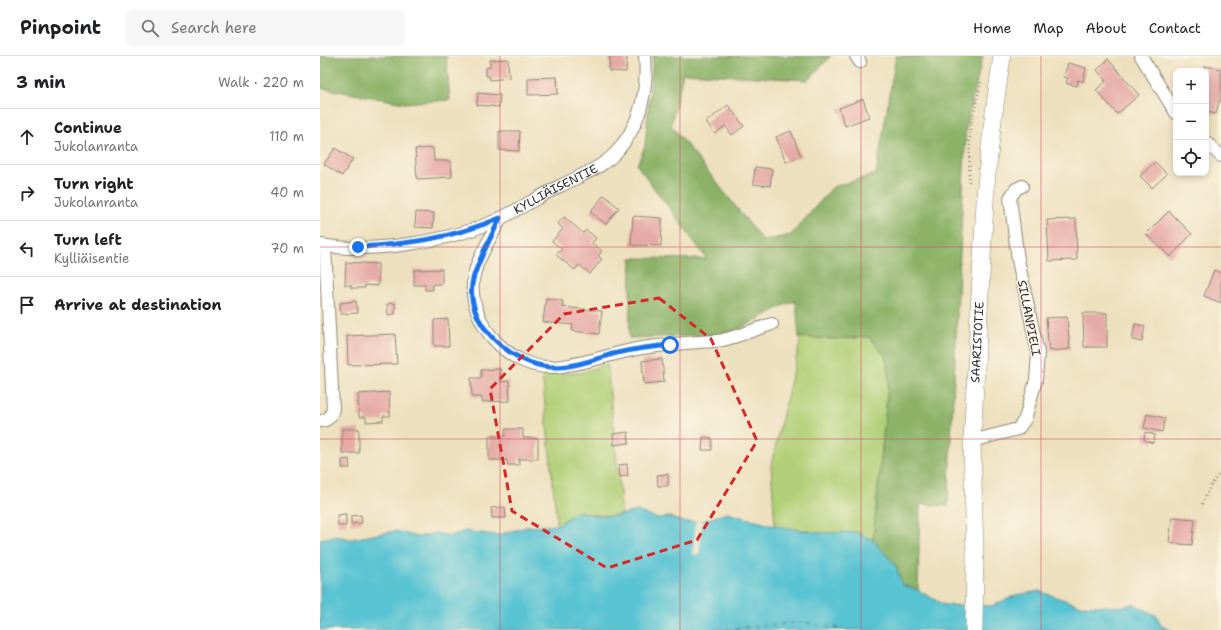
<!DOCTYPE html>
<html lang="en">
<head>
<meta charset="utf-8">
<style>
  body { margin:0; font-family:"Shantell Sans",sans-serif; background:#f6f6f6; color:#202124 }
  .controls { position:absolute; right:12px; top:12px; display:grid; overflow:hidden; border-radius:8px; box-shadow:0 2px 6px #0003 }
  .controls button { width:36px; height:36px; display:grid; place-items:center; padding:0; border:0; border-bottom:1px solid #e0e0e0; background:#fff; color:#202124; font:20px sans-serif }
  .stop { position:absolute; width:12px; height:12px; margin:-9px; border:3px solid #1a73e8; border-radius:50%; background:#fff }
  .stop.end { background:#1a73e8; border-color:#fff; box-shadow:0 1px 4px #0008 }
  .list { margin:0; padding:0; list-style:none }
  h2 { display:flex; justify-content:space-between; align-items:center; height:52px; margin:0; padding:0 16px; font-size:17px }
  h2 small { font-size:13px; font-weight:400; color:#757577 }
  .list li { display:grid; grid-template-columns:26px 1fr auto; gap:12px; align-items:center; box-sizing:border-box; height:56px; padding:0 16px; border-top:1px solid #e0e0e0 }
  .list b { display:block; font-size:15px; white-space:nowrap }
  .list p { margin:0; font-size:13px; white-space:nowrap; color:#757577 }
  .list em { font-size:13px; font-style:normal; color:#757577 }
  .icon { flex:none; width:22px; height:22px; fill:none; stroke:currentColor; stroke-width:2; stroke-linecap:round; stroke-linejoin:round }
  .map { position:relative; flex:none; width:901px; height:574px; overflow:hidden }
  header { display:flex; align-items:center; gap:24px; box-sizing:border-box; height:56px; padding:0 20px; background:#fff; border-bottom:1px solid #e0e0e0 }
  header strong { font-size:19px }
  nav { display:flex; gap:22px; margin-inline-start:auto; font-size:14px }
  .search { width:280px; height:36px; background:#f6f6f6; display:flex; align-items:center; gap:10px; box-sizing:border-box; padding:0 14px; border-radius:8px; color:#757577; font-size:15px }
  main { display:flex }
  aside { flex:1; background:#fff }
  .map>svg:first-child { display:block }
  .green { fill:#b1cf77; stroke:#6e7d51 }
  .forest { fill:#8cb268; stroke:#5c6e4a }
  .water { fill:#58c3d2; stroke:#42777e }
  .pier { fill:#ede0be }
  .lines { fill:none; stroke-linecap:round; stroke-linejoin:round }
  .ferry { stroke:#38595d; stroke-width:1; stroke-dasharray:5 4; stroke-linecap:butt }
  .building { fill:#e5aaa5 }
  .street-casing { stroke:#8c8674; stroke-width:14 }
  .secondary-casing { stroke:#8c8674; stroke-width:18 }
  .path { stroke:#8c8674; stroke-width:2.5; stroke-dasharray:1 3; stroke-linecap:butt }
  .street { stroke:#fff; stroke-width:12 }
  .secondary { stroke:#fff; stroke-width:17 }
  .route { stroke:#1a73e8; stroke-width:5 }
  .marked { fill:none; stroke:#d62828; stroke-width:3; stroke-dasharray:8 5; stroke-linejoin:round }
  .grid { fill:none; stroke:#d1495b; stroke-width:1; stroke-opacity:0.55 }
  .labels { text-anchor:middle; stroke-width:3; stroke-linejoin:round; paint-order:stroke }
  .street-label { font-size:12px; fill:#2b2b2b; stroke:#fcf5e5 }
</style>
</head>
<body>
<header>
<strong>Pinpoint</strong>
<div class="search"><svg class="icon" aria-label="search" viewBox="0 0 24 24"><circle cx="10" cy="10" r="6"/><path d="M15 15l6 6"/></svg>Search here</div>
<nav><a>Home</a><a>Map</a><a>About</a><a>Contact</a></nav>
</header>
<main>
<aside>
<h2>3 min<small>Walk · 220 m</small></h2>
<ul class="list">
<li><svg class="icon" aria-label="ahead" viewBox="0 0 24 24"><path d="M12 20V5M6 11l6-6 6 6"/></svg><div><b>Continue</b><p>Jukolanranta</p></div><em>110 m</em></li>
<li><svg class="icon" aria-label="right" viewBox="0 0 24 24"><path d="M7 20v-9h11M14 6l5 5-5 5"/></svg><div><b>Turn right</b><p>Jukolanranta</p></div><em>40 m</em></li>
<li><svg class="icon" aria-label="left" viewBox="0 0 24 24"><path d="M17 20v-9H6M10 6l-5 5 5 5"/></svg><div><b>Turn left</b><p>Kylliäisentie</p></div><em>70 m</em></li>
<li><svg class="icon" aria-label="arrive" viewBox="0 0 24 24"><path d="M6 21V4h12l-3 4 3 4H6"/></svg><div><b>Arrive at destination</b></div></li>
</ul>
</aside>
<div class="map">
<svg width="901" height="574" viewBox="0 0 901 574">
  <rect width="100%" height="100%" fill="#fcf5e5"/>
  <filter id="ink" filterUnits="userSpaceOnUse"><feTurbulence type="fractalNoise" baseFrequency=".025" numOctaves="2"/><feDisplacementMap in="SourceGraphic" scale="8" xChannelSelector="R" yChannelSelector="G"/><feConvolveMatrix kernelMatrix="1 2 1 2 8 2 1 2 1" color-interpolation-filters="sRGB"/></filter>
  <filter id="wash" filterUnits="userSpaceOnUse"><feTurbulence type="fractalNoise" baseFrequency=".012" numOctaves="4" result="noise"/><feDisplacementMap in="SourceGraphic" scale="16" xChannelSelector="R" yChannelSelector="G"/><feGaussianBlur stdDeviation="0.9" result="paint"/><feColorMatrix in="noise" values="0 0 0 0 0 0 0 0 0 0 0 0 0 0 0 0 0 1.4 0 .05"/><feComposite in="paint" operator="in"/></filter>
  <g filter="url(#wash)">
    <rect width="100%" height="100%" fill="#ede0be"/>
    <g class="green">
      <polygon points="479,281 513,283 549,281 565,300 569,320 553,484 536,476 502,477 455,470 451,409 480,286"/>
      <path d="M287,308L302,458C287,462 272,458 258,455L237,469L222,318L261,317Z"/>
    </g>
    <g class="forest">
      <polygon points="0,0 126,0 130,44 85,47 0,32"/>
      <polygon points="333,0 511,0 488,24 363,17 351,69 443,185 471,179 513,131 556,118 576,0 663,0 646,70 628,450 600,448 598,534 582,529 576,510 553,484 569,320 565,300 549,281 513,283 479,281 476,246 470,246 419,273 394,279 309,282 311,202 387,203 317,109 325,90"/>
    </g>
    <polygon class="water" points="258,455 273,459 295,460 317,455 336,462 350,461 363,466 382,465 407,457 455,470 502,477 536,476 553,484 576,510 582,529 598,534 624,549 671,550 697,539 719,535 759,549 801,551 814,548 837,560 841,570 852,574 0,574 0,483 16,480 31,483 75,475 98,481 116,477 130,480 144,475 178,479 206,471 237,469"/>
    <polygon class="pier" points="376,465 382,465 379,498 373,498"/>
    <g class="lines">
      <polyline class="ferry" points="397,574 481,566 529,574"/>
    </g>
    <g id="blocks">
      <g class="building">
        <polygon points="290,0 307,0 306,16 289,15"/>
        <polygon points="188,3 189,22 170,24 169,20 166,20 166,12 170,11 170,4"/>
        <polygon points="788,3 819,39 797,58 776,34 786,25 777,14"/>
        <polygon points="748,7 766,12 763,26 758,24 757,30 746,27 748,22 744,21"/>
        <polygon points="885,10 901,13 901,45 899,45 896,58 886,56"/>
        <polygon points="237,21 238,38 208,39 208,22"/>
        <polygon points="158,37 180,39 179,51 157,49"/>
        <polygon points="543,43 549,61 525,70 519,52"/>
        <polygon points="408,49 424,70 412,79 405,70 395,78 386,66"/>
        <polygon points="179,75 200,75 199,95 179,94"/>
        <polygon points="471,75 481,100 466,106 456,81"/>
        <polygon points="15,92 33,103 22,120 4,108"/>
        <polygon points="113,92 114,105 131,105 132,121 97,123 95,93"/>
        <polygon points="835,106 847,118 832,132 820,120"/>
        <polygon points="435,111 452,113 450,130 433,128"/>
        <polygon points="284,139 299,152 286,168 270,156"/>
        <polygon points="849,155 872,178 850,201 826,178"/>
        <polygon points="96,156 114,157 113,172 95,171"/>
        <polygon points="313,160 342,162 341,190 311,189"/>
        <polygon points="244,161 263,177 266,174 276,182 272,187 282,195 278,200 282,203 270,218 259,209 255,214 236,199 242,193 232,185 243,173 238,168"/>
        <polygon points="756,163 757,204 729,205 727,164"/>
        <polygon points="26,206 58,208 58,230 45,229 45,232 31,232 31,229 25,229"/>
        <polygon points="122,213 122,228 113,228 113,234 105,234 105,229 94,229 94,214"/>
        <polygon points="894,214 901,217 901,247 884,240"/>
        <polygon points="226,242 243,245 242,251 282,255 279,278 252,275 253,269 223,266"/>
        <polygon points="36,245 38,257 21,258 20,247"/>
        <polygon points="75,247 75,258 68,259 67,248"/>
        <polygon points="763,257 787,257 787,291 764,291"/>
        <polygon points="747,261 750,293 729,295 726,262"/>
        <polygon points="128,263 129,290 114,290 114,264"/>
        <polygon points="815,268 825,270 822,286 812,284"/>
        <polygon points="75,278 77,308 28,309 27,280"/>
        <polygon points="342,303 344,326 324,328 322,305"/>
        <polygon points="180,313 181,326 189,325 190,345 162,346 162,341 152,341 151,322 161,322 161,314"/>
        <polygon points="69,336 70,360 63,360 63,365 46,366 46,361 39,361 38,338"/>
        <polygon points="827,358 845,362 842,376 824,372"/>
        <rect x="22" y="373" width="17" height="24"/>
        <polygon points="185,373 203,373 203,382 218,382 218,403 199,403 199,409 188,409 187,404 169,404 169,380 185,380"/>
        <polygon points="308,376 309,387 294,389 293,378"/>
        <polygon points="825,376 835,379 833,387 824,384"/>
        <polygon points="383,381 392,382 392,394 382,394"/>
        <polygon points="29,403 30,412 22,412 22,404"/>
        <polygon points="307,408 308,420 300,421 299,409"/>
        <polygon points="348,418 348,430 338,430 337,419"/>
        <polygon points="185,451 186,462 172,462 171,452"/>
        <polygon points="26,458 26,470 18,470 17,459"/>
        <polygon points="41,459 42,467 31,468 31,460"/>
        <polygon points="852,461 875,463 872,489 849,487"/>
      </g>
    </g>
  </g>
  <g filter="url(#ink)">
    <use href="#blocks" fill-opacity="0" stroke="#8c8674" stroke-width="1"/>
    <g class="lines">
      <defs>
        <g id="street">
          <polyline points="536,0 540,6"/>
          <polyline points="821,0 856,57"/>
          <polyline points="886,86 901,100"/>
          <path d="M181,162C172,180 154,207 153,226C149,268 190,313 233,311C264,309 292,297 322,292C341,289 360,287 379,286C387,285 395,286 403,284C420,280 436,273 452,268"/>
          <path id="s1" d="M0,189C52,198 134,185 181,162C201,152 220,140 240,130C259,120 285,111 299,93C321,66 328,35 325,0"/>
          <path d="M0,365C8,365 11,360 13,353L5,190"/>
          <polyline points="652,385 698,373 705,363 716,324 718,297 698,204 690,142 696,133 702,130"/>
        </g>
        <g id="secondary">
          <path id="s2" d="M654,574L655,500L652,385L666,128L673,63L682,0"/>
        </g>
      </defs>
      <use href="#street" class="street-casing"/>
      <use href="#secondary" class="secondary-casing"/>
      <g class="path">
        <polyline points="649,126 650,73 661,26"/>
        <polyline points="882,448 891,429 901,416"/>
      </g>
      <use href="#street" class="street"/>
      <use href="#secondary" class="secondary"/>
    </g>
  </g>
  <g class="lines" filter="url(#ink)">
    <path class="route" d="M38,191C90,188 132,182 180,162C171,182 159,202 153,223C142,266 192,309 231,311C252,312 273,304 293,298C311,293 331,291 350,289"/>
  </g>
  <path class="marked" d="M339,242L391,283L437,385L377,484L287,512L192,455L170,333L244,258Z"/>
  <path class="grid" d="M180,0V574M360,0V574M541,0V574M721,0V574M0,191H901M0,383H901"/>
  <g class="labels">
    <g class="street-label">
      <text dy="4" stroke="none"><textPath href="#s1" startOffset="247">KYLLIÄISENTIE</textPath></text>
      <text transform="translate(709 262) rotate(79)" y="4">SILLANPIELI</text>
      <text dy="4" stroke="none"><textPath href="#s2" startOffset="288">SAARISTOTIE</textPath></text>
    </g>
  </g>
</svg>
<div class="controls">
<button>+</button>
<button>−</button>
<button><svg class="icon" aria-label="locate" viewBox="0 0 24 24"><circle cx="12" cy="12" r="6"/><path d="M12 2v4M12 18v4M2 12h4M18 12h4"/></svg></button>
</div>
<div class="stop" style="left:350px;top:289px"></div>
<div class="stop end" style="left:38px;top:191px"></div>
</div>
</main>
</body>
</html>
